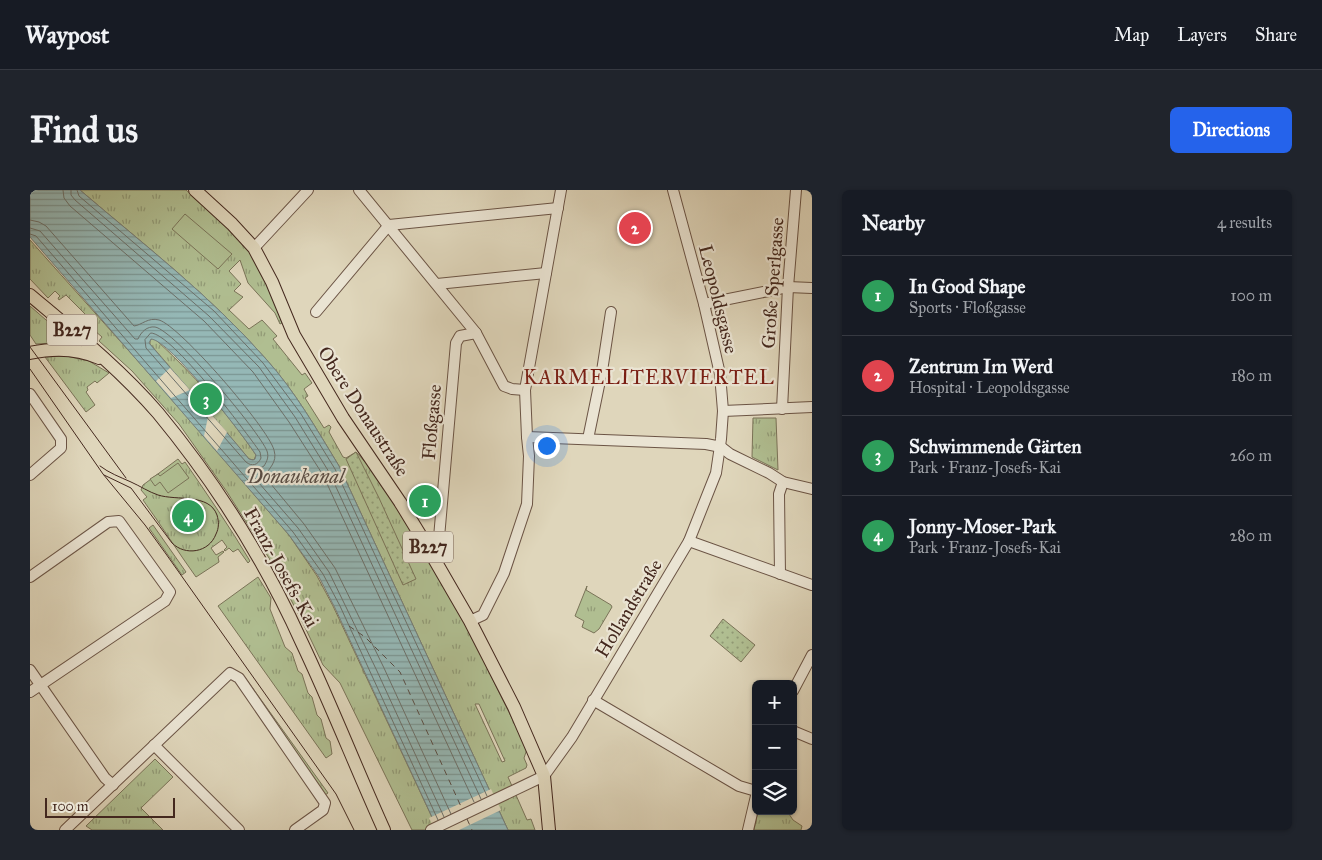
<!DOCTYPE html>
<html lang="en">
<head>
<meta charset="utf-8">
<style>
  body { margin:0; font-family:"IM FELL Great Primer",serif; background:#20242c; color:#f1f3f6 }
  .controls { position:absolute; right:15px; bottom:15px; display:grid; overflow:hidden; border-radius:8px; box-shadow:0 1px 4px #0004 }
  .controls button { width:45px; height:45px; display:grid; place-items:center; padding:0; border:0; border-bottom:1px solid #363941; background:#171b24; color:#f1f3f6; font:25px sans-serif }
  .scale { position:absolute; left:15px; bottom:12px; width:130px; box-sizing:border-box; padding-left:5px; border:2px solid #44281e; border-top:0; font-size:14px; line-height:18px; white-space:nowrap; color:#44281e; -webkit-text-stroke:4px #eae4d3; paint-order:stroke }
  .you { position:absolute; left:516px; top:255px; width:18px; height:18px; margin:-12px; border:4px solid #fff; border-radius:50%; background:#1a73e8; box-shadow:0 0 0 8px #1a73e833 }
  .badge { display:grid; place-items:center; width:32px; height:32px; border-radius:50%; background:#2563eb; color:#fff; font-size:16px; font-weight:700 }
  .pin { position:absolute; translate:-50% -50%; border:2px solid #fff; box-shadow:0 1px 5px #0006 }
  .list { margin:0; padding:0; list-style:none }
  h2 { display:flex; justify-content:space-between; align-items:center; height:65px; margin:0; padding:0 20px; font-size:21px }
  h2 small { font-size:16px; font-weight:400; color:#9ea1a6 }
  .list li { display:grid; grid-template-columns:32px 1fr auto; gap:15px; align-items:center; box-sizing:border-box; height:80px; padding:0 20px; border-top:1px solid #363941 }
  .list b { display:block; font-size:19px; white-space:nowrap }
  .list p { margin:0; font-size:16px; white-space:nowrap; color:#9ea1a6 }
  .list em { font-size:16px; font-style:normal; color:#9ea1a6 }
  .icon { flex:none; width:28px; height:28px; fill:none; stroke:currentColor; stroke-width:2; stroke-linecap:round; stroke-linejoin:round }
  .map { position:relative; flex:none; width:782px; height:640px; overflow:hidden; border-radius:8px }
  header { display:flex; align-items:center; gap:30px; box-sizing:border-box; height:70px; padding:0 25px; background:#171b24; border-bottom:1px solid #363941 }
  header strong { font-size:24px }
  nav { display:flex; gap:28px; margin-inline-start:auto; font-size:18px }
  .intro { display:flex; align-items:center; justify-content:space-between; box-sizing:border-box; height:120px; padding:0 30px }
  h1 { margin:0; font-size:35px }
  .button { padding:12px 22px; border-radius:8px; background:#2563eb; color:#fff; font-size:18px; font-weight:700 }
  main { display:flex; gap:30px; padding:0 30px }
  aside { flex:1; background:#171b24; border-radius:8px; box-shadow:0 1px 4px #0004 }
  .map>svg:first-child { display:block }
  .grass { fill:url(#grass-tufts); stroke:#7a7358; fill-rule:evenodd }
  .garden { fill:url(#garden-dots); stroke:#7a7358 }
  .pitch { fill:#b0be91; stroke:#7a7358 }
  .water { fill:url(#water-rules); stroke:#757e79; fill-rule:evenodd }
  .pier { fill:#dfd6bb }
  .lines { fill:none; stroke-linecap:round; stroke-linejoin:round }
  .shore { stroke:#6c706a; stroke-width:1 }
  .ferry { stroke:#584c44; stroke-width:1; stroke-dasharray:6 5; stroke-linecap:butt }
  .minor-casing { stroke:#6b5445; stroke-width:12 }
  .major-casing { stroke:#44281e; stroke-width:14 }
  .minor { stroke:#eae4d3; stroke-width:10 }
  .major { stroke:#dfd6bb; stroke-width:12 }
  .tram { stroke:#44281e; stroke-width:1 }
  .labels { text-anchor:middle; stroke-width:4.5; stroke-linejoin:round; paint-order:stroke }
  .shield { fill:#eae4d3; stroke:#766054; stroke-width:1 }
  .shield-label { font-size:18px; font-weight:bold; fill:#44281e }
  .street-label { font-size:19px; fill:#44281e; stroke:#eae4d3 }
  .neighbourhood-label { font-size:20px; letter-spacing:1px; fill:#7a1f14; stroke:#eae4d3 }
  .water-label { font-size:20px; font-style:italic; fill:#584c44; stroke:#eae4d3 }
</style>
</head>
<body>
<header>
<strong>Waypost</strong>
<nav><a>Map</a><a>Layers</a><a>Share</a></nav>
</header>
<div class="intro"><h1>Find us</h1><a class="button">Directions</a></div>
<main>
<div class="map">
<svg width="782" height="640" viewBox="0 0 782 640">
  <defs>
    <pattern id="grass-tufts" width="24" height="20" patternUnits="userSpaceOnUse" patternTransform="scale(1.25)"><rect width="24" height="20" fill="#b0be91"/><path d="M3 7l-1-3M5 7V3M7 7l1-3M15 17l-1-3M17 17v-4M19 17l1-3" fill="none" stroke="#919a76"/></pattern>
    <pattern id="garden-dots" width="8" height="8" patternUnits="userSpaceOnUse" patternTransform="scale(1.25)"><rect width="8" height="8" fill="#b0be91"/><path d="M2 2h.1M6 6h.1" fill="none" stroke="#919a76" stroke-width="1.8" stroke-linecap="round"/></pattern>
    <pattern id="water-rules" width="6" height="5" patternUnits="userSpaceOnUse" patternTransform="scale(1.25)"><rect width="6" height="5" fill="#95b8b6"/><path d="M0 2.5h6" fill="none" stroke="#7b9693"/></pattern>
  </defs>
  <rect width="100%" height="100%" fill="#dfd6bb"/>
  <filter id="stains"><feTurbulence type="fractalNoise" baseFrequency=".004" numOctaves="4"/><feColorMatrix values="0 0 0 0 .2 0 0 0 0 .09 0 0 0 0 .02 0 0 0 .5 -.17"/></filter>
  <radialGradient id="worn" r=".72"><stop offset=".6" stop-color="#630" stop-opacity="0"/><stop offset="1" stop-color="#630" stop-opacity=".3"/></radialGradient>
  <g class="grass">
    <path d="M50,0H156C177,18 198,35 216,56C233,77 244,108 252,133L250,134L245,123L218,93L210,70L199,81L211,94L204,101L213,107L199,120L219,139L232,130L247,146L243,149L272,185L275,183L282,193L274,199L278,206L275,208L294,238L299,235L301,237L299,242L313,267L316,268L326,262L339,276L386,347L439,441L497,559L494,568L497,575L496,578L478,587L497,630L501,629L505,640H478L309,276C287,240 265,201 236,169C181,106 113,54 50,0ZM445,514H449L475,571L472,572Z"/>
    <path d="M0,50L131,197L126,191L140,177L120,154V150L123,148L125,149C163,184 197,222 226,265L224,270L219,269L196,242L187,261L259,345L287,386L303,416L408,640H382L310,493L293,475L271,429L239,368L197,302L149,234L102,181L69,151L72,147L57,134L60,129L36,105L29,110L28,108L30,106L25,101L18,108L0,89ZM160,200L179,222L174,245L141,209Z"/>
    <polygon points="0,116 39,150 38,152 6,154 0,145"/>
    <polygon points="36,166 59,171 79,183 67,193 65,191 57,197 58,200 56,202 65,215 56,222 15,167"/>
    <polygon points="723,228 746,228 748,280 722,267"/>
    <path d="M148,269L152,274L155,272C177,304 200,337 220,371L218,373L208,359L203,362L199,358L195,361L194,360L197,357L192,350L181,358L186,365L193,361L194,362L188,367L189,372L166,387C148,362 131,335 113,310L117,307L111,300L113,295Z"/>
    <polygon points="123,335 156,382 152,385 119,338"/>
    <polygon points="228,387 241,408 240,419 255,457 262,463 268,481 272,484 278,503 282,507 287,525 291,529 296,548 300,551 302,564 296,568 188,416"/>
    <polygon points="557,396 556,400 581,415 582,417 569,439 564,443 552,437 554,431 545,426"/>
    <polygon points="214,486 298,603 295,605 211,488"/>
    <polygon points="125,569 143,587 111,618 133,640 62,640 56,636"/>
    <polygon points="728,621 757,621 763,630 772,636 771,640 724,640"/>
  </g>
  <g class="garden">
    <polygon points="326,262 349,308 386,389 373,395 316,269"/>
    <polygon points="693,429 725,455 711,472 680,446"/>
  </g>
  <g class="pitch">
    <polygon points="155,24 202,64 188,79 142,39"/>
    <polygon points="148,273 159,288 138,303 130,292 125,296 120,289 128,284 130,286"/>
  </g>
  <path class="water" d="M0,0H50C113,54 181,106 236,169C265,201 287,240 309,276L478,640H408L305,418L289,387L259,345L0,47ZM121,149C140,150 213,245 226,265L225,269L223,270L219,269C188,231 152,192 119,153Z"/>
  <g class="pier">
    <polygon points="140,178 160,200 141,208 126,191"/>
    <polygon points="179,222 197,242 187,261 174,246"/>
    <polygon points="461,599 471,620 429,640 405,640 399,628"/>
  </g>
  <g class="lines">
    <g class="shore">
      <polyline points="33,0 34,8 40,16 174,131 223,182 259,232 293,285 444,612"/>
      <polyline points="41,0 41,5 45,10 179,126 229,177 265,227 299,282 451,609"/>
      <polyline points="47,0 49,6 184,121 233,173 271,224 305,279 457,606"/>
      <path d="M0,30L9,32L16,36L104,136C112,135 118,127 129,130C150,136 238,238 244,260C248,273 238,278 235,287L274,334L305,378L354,478L421,624"/>
      <path d="M0,38L10,41L105,149H108C111,142 117,136 125,137C144,140 229,241 237,261C239,267 237,271 234,276L223,282L222,285L268,338L299,382L347,481L414,627"/>
      <polyline points="0,44 6,46 263,342 293,384 310,416 408,630"/>
      <path d="M121,143C142,143 216,242 230,262L231,268C228,275 222,277 216,272L116,158L115,150Z"/>
    </g>
    <g class="ferry">
      <polyline points="319,436 335,447 370,482 433,621"/>
      <polyline points="437,629 442,640"/>
    </g>
    <defs>
      <g id="minor">
        <polyline points="329,0 446,143 474,196 482,199 495,200"/>
        <polyline points="224,58 278,0"/>
        <polyline points="407,94 516,83"/>
        <polyline points="674,114 758,97 782,98"/>
        <polyline points="286,122 359,35 528,18"/>
        <polyline points="0,204 31,249 31,258 0,285"/>
        <polyline points="752,219 758,97 766,0"/>
        <polyline points="693,221 782,217"/>
        <polyline points="497,247 676,254 691,257 700,264 739,283 753,292 782,299"/>
        <polyline points="558,249 572,181 581,122"/>
        <polyline points="659,351 782,395"/>
        <polyline points="404,368 408,359 426,153 430,146 446,143"/>
        <polyline points="750,384 749,304 753,292"/>
        <polyline points="0,387 78,332 89,331 140,402 135,411 0,502"/>
        <polyline points="440,431 453,425 474,383 497,314 499,266 497,247 495,200 531,0"/>
        <polyline points="0,480 75,588 83,595"/>
        <polyline points="763,501 782,465"/>
        <polyline points="563,510 709,596 726,601"/>
        <polyline points="763,541 782,549"/>
        <polyline points="124,555 209,640"/>
        <polyline points="35,640 200,483 209,488 295,613 293,620 265,640"/>
        <polyline points="401,640 514,586 542,547 659,351 686,283 691,249 693,221 690,184 674,114 643,0"/>
        <polyline points="718,640 726,606"/>
      </g>
      <g id="major">
        <polyline points="165,0 202,34 224,58 242,92 264,145 313,228 370,312 392,348 440,431 484,517 514,586 519,640"/>
        <path d="M0,105C44,142 90,179 128,223C185,292 235,371 272,453C301,514 326,578 354,640"/>
        <path d="M0,163C23,158 47,158 69,168"/>
      </g>
    </defs>
    <use href="#minor" class="minor-casing"/>
    <use href="#major" class="major-casing"/>
    <use href="#minor" class="minor"/>
    <use href="#major" class="major"/>
    <g class="tram">
      <polyline points="0,157 96,288"/>
      <polyline points="0,179 73,284 115,335 136,364 306,604 324,640"/>
      <path d="M70,276C79,283 90,287 101,292C110,296 119,302 128,305C147,311 179,303 187,325C189,332 189,338 186,344C179,363 155,366 142,353L101,298L74,285"/>
    </g>
  </g>
  <g class="labels">
    <g class="shield">
      <rect x="17" y="124.5" width="50" height="31" rx="4"/>
      <rect x="373" y="341.5" width="50" height="31" rx="4"/>
    </g>
    <g class="shield-label">
      <text x="42" y="146">B227</text>
      <text x="398" y="363">B227</text>
    </g>
    <g class="street-label">
      <text transform="translate(742 93) rotate(-86)" y="7">Große Sperlgasse</text>
      <text transform="translate(689 109) rotate(76)" y="7">Leopoldsgasse</text>
      <text transform="translate(334 221) rotate(57)" y="7">Obere Donaustraße</text>
      <text transform="translate(401 232) rotate(-85)" y="7">Floßgasse</text>
      <text transform="translate(252 377) rotate(61)" y="7">Franz-Josefs-Kai</text>
      <text transform="translate(598 418) rotate(-59)" y="7">Hollandstraße</text>
    </g>
    <g class="neighbourhood-label">
      <text x="619" y="194">KARMELITERVIERTEL</text>
    </g>
    <g class="water-label">
      <text x="265" y="293">Donaukanal</text>
    </g>
  </g>
  <rect width="100%" height="100%" filter="url(#stains)"/>
  <rect width="100%" height="100%" fill="url(#worn)"/>
</svg>
<div class="controls">
<button>+</button>
<button>−</button>
<button><svg class="icon" aria-label="layers" viewBox="0 0 24 24"><path d="M12 4l9 5-9 5-9-5zM3 14l9 5 9-5"/></svg></button>
</div>
<div class="scale">100 m</div>
<div class="you"></div>
<div class="pin badge" style="left:395px;top:311px;background:#2e9e5b">1</div>
<div class="pin badge" style="left:605px;top:38px;background:#e0444e">2</div>
<div class="pin badge" style="left:176px;top:209px;background:#2e9e5b">3</div>
<div class="pin badge" style="left:158px;top:326px;background:#2e9e5b">4</div>
</div>
<aside>
<h2>Nearby<small>4 results</small></h2>
<ul class="list">
<li><span class="badge" style="background:#2e9e5b">1</span><div><b>In Good Shape</b><p>Sports · Floßgasse</p></div><em>100 m</em></li>
<li><span class="badge" style="background:#e0444e">2</span><div><b>Zentrum Im Werd</b><p>Hospital · Leopoldsgasse</p></div><em>180 m</em></li>
<li><span class="badge" style="background:#2e9e5b">3</span><div><b>Schwimmende Gärten</b><p>Park · Franz-Josefs-Kai</p></div><em>260 m</em></li>
<li><span class="badge" style="background:#2e9e5b">4</span><div><b>Jonny-Moser-Park</b><p>Park · Franz-Josefs-Kai</p></div><em>280 m</em></li>
</ul>
</aside>
</main>
</body>
</html>
